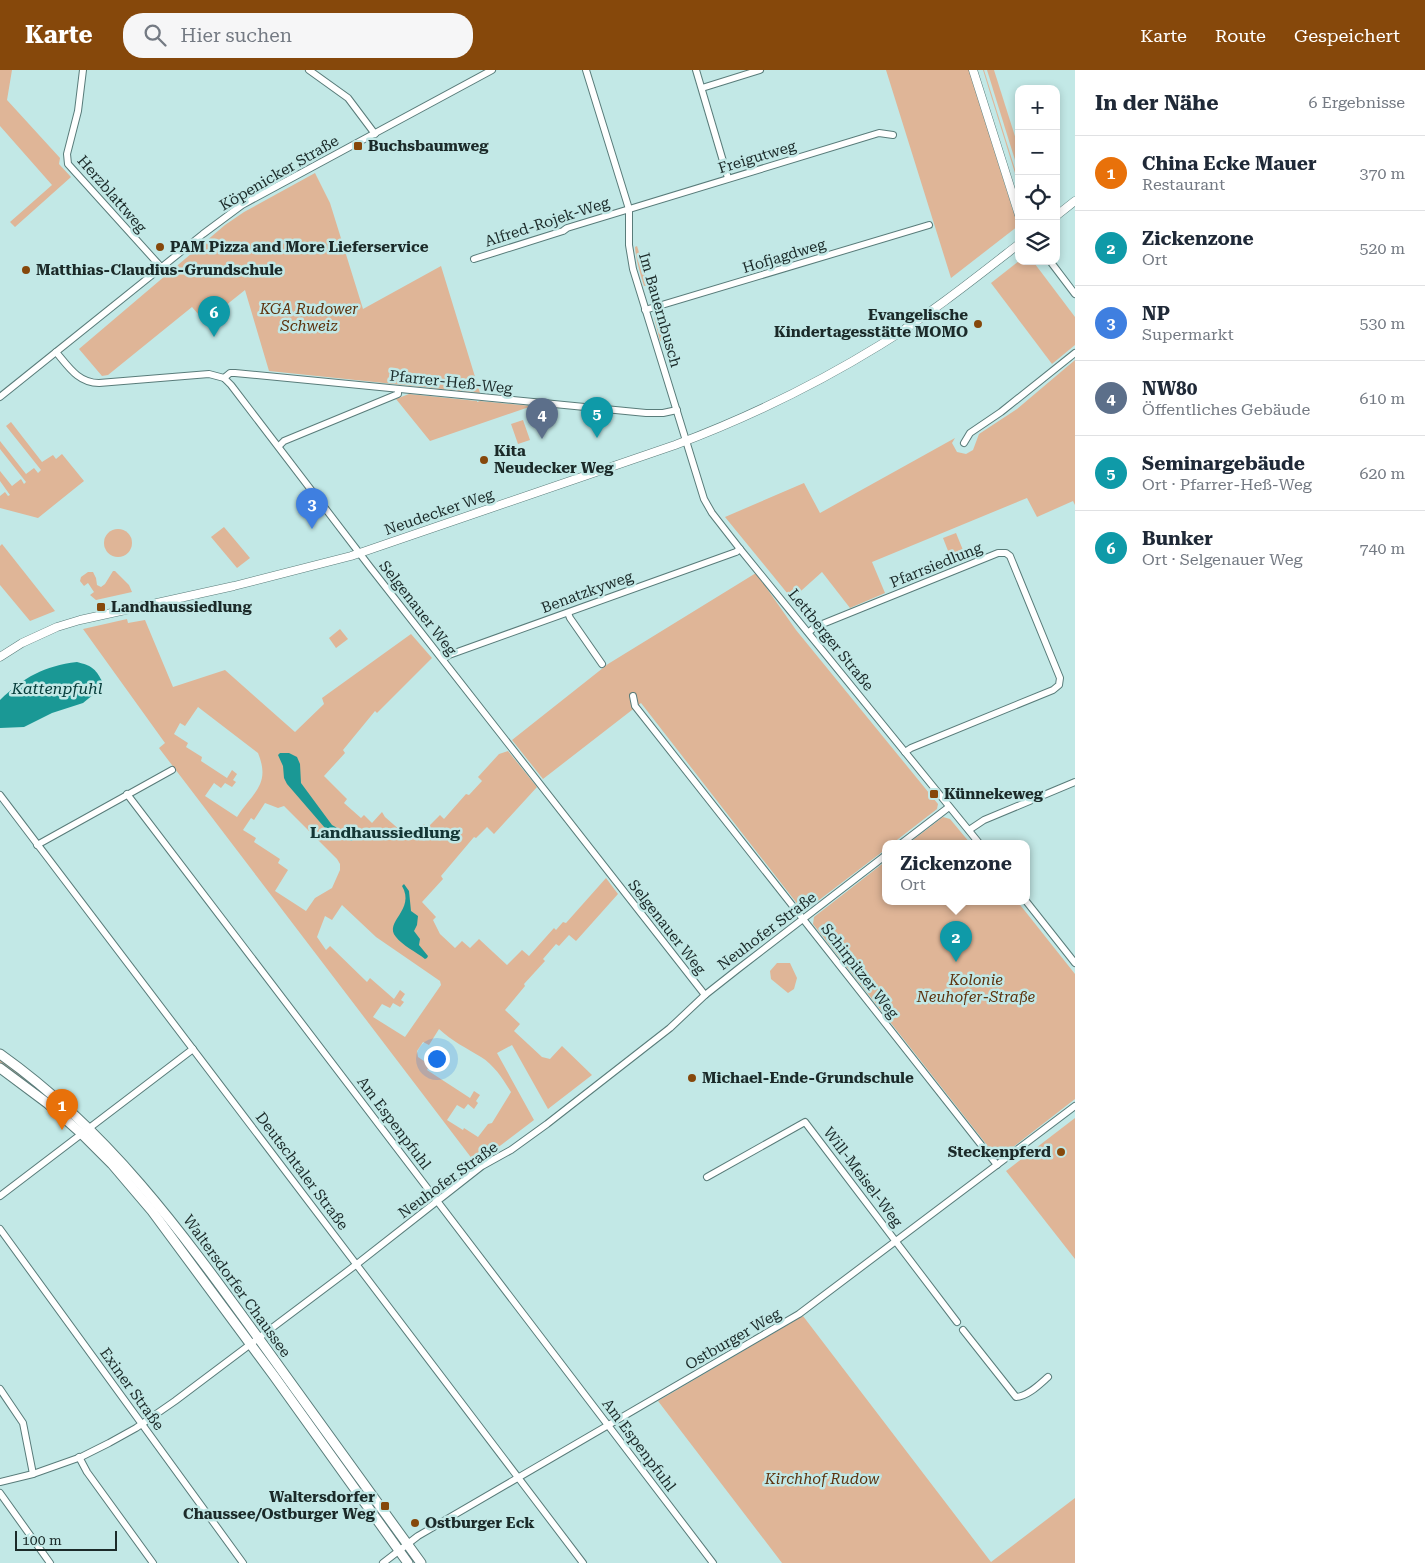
<!DOCTYPE html>
<html lang="de">
<head>
<meta charset="utf-8">
<style>
  body { margin:0; font-family:"Roboto Serif",serif; background:#f6f6f7; color:#1f2937 }
  .controls { position:absolute; right:15px; top:15px; display:grid; overflow:hidden; border-radius:10px; box-shadow:0 2px 8px #0003 }
  .controls button { width:45px; height:45px; display:grid; place-items:center; padding:0; border:0; border-bottom:1px solid #e0e1e3; background:#fff; color:#1f2937; font:25px sans-serif }
  .scale { position:absolute; left:15px; bottom:12px; width:102px; box-sizing:border-box; padding-left:5px; border:2px solid #1b2a29; border-top:0; font-size:14px; line-height:18px; white-space:nowrap; color:#1b2a29; -webkit-text-stroke:4px #c2e8e6; paint-order:stroke }
  .you { position:absolute; left:436px; top:988px; width:18px; height:18px; margin:-12px; border:4px solid #fff; border-radius:50%; background:#1a73e8; box-shadow:0 0 0 8px #1a73e833 }
  .badge { display:grid; place-items:center; width:32px; height:32px; border-radius:50%; background:#86480b; color:#fff; font-size:16px; font-weight:700 }
  .pin { position:absolute; translate:-50% -41px; filter:drop-shadow(0 1px 2px #0008) }
  .pin::after { content:''; position:absolute; top:26px; width:18px; height:15px; background:inherit; clip-path:polygon(0 0,100% 0,50% 100%) }
  .popup { position:absolute; left:882px; top:770px; width:148px; height:65px; box-sizing:border-box; display:grid; place-content:center; border-radius:10px; background:#fff; filter:drop-shadow(0 1px 4px #0005); font-size:16px; white-space:nowrap; color:#747a83 }
  .popup b { font-size:19px; color:#1f2937 }
  .popup::after { content:''; position:absolute; left:50%; top:100%; margin-left:-10px; border:10px solid transparent; border-top-color:#fff }
  .list { margin:0; padding:0; list-style:none }
  h2 { display:flex; justify-content:space-between; align-items:center; height:65px; margin:0; padding:0 20px; font-size:21px }
  h2 small { font-size:16px; font-weight:400; color:#747a83 }
  .list li { display:grid; grid-template-columns:32px 1fr auto; gap:15px; align-items:center; box-sizing:border-box; height:75px; padding:0 20px; border-top:1px solid #e0e1e3 }
  .list b { display:block; font-size:19px; white-space:nowrap }
  .list p { margin:0; font-size:16px; white-space:nowrap; color:#747a83 }
  .list em { font-size:16px; font-style:normal; color:#747a83 }
  .icon { flex:none; width:28px; height:28px; fill:none; stroke:currentColor; stroke-width:2; stroke-linecap:round; stroke-linejoin:round }
  .map { position:relative; flex:none; width:1075px; height:1493px; overflow:hidden }
  header { display:flex; align-items:center; gap:30px; box-sizing:border-box; height:70px; padding:0 25px; background:#86480b; color:#fff }
  header strong { font-size:24px }
  nav { display:flex; gap:28px; margin-inline-start:auto; font-size:18px }
  .search { width:350px; height:45px; background:#f6f6f7; display:flex; align-items:center; gap:12px; box-sizing:border-box; padding:0 18px; border-radius:20px; color:#747a83; font-size:19px }
  main { display:flex }
  aside { flex:1; background:#fff }
  .map>svg:first-child { display:block }
  .green { fill:#dfb597; fill-rule:evenodd }
  .water { fill:#1a9895 }
  .lines { fill:none; stroke-linecap:round; stroke-linejoin:round }
  .minor-casing { stroke:#597c7a; stroke-width:8 }
  .tertiary-casing { stroke:#597c7a; stroke-width:9 }
  .secondary-casing { stroke:#597c7a; stroke-width:11 }
  .minor { stroke:#fff; stroke-width:6 }
  .tertiary { stroke:#fff; stroke-width:8 }
  .secondary { stroke:#fff; stroke-width:9 }
  .poi-dot { fill:#86480b; stroke:#c2e8e6; stroke-width:2 }
  .labels { text-anchor:middle; stroke-width:5; stroke-linejoin:round; paint-order:stroke }
  .poi-label { font-size:15px; font-weight:bold; fill:#1b2a29; stroke:#c2e8e6; text-anchor:start }
  .street-label { font-size:15px; fill:#1b2a29; stroke:#c2e8e6 }
  .park-label { font-size:15px; font-style:italic; fill:#5d320d; stroke:#c2e8e6 }
  .water-label { font-size:16px; font-style:italic; fill:#043b39; stroke:#c2e8e6 }
  .neighbourhood-label { font-size:16px; font-weight:bold; fill:#143635; stroke:#c2e8e6 }
</style>
</head>
<body>
<header>
<strong>Karte</strong>
<div class="search"><svg class="icon" aria-label="search" viewBox="0 0 24 24"><circle cx="10" cy="10" r="6"/><path d="M15 15l6 6"/></svg>Hier suchen</div>
<nav><a>Karte</a><a>Route</a><a>Gespeichert</a></nav>
</header>
<main>
<div class="map">
<svg width="1075" height="1493" viewBox="0 0 1075 1493">
  <rect width="100%" height="100%" fill="#c2e8e6"/>
  <g class="green">
    <polygon points="0,0 12,0 7,30 60,88 59,94 71,107 15,157 10,152 52,115 0,56"/>
    <polygon points="886,0 969,0 1018,156 951,208"/>
    <polygon points="983,0 984,0 1019,112 1019,116"/>
    <polygon points="987,0 994,0 1019,79 1019,103"/>
    <polygon points="315,103 330,133 363,239 441,196 480,323 269,301 245,220 205,252 192,237 108,305 102,306 79,279 225,155 244,142"/>
    <path d="M637,176L649,215L644,216C640,203 636,190 635,177Z"/>
    <polygon points="1019,191 1035,194 1075,247 1075,275 1052,294 991,213"/>
    <polygon points="659,246 665,270 660,271 654,247"/>
    <polygon points="1075,290 1075,435 1073,431 1037,447 1027,428 872,492 885,523 850,538 822,502 792,529 725,447 804,413 820,443 955,368 952,373 957,382 966,384 973,380 979,364 1017,339"/>
    <polygon points="409,324 477,331 477,332 480,331 532,336 430,371 396,329"/>
    <polygon points="523,350 530,370 518,374 511,354"/>
    <polygon points="11,352 42,392 53,385 56,389 62,384 84,411 38,448 0,438 0,426 5,422 8,426 10,425 0,411 0,401 12,416 21,409 24,414 26,412 0,379 0,371 26,404 34,398 38,403 41,400 6,356"/>
    <polygon points="224,457 250,488 237,498 211,467"/>
    <circle cx="118" cy="473" r="14"/>
    <polygon points="956,463 965,485 952,491 943,468"/>
    <polygon points="2,474 55,541 30,551 0,515 0,476"/>
    <polygon points="113,501 115,501 129,515 132,522 96,530 90,525 94,522 88,513 84,516 80,511 81,507 88,502 93,502 96,508 97,515 101,517 105,514"/>
    <polygon points="756,503 796,560 938,734 937,739 893,773 886,773 886,779 806,840 802,840 641,633 543,709 512,670 608,594"/>
    <path d="M127,549L128,553L145,550L173,617L225,600L295,662L324,634L322,628L411,564L432,588L377,643L375,641L343,680L345,683L324,706L347,729L344,733L361,748L364,745L372,753L382,742L385,747L409,768L424,754L428,757L440,745L444,749L466,724L469,725L482,711L478,707L499,684L508,681L537,717L494,764L487,757L476,768L474,767L441,806L443,809L422,832L436,847L433,850L440,864L455,878L462,871L470,878L479,869L507,895L522,880L529,886L554,858L556,860L563,852L566,853L606,808L618,824L576,871L569,865L559,876L556,874L543,889L545,891L524,914L525,916L505,940L520,954L514,961L542,987L550,989L562,976L592,1005L548,1039L512,975L497,983L534,1050L476,1094L159,678L165,673L83,559ZM198,637L258,683C271,715 253,722 237,747L205,726L214,713L221,718L225,713L232,717L236,712L233,710L237,704L232,700L227,708L201,691L202,687L186,677L188,673L174,664L180,653L185,656ZM265,733L278,738L284,736L337,789L340,794V800L332,818L315,828L306,841L275,821L288,800L278,793L280,789L254,772L256,768L243,760L251,748L254,750ZM342,835L376,867L440,911L441,915L405,967L373,947L382,934L390,938L393,933L400,937L404,932L401,930L405,924L400,920L394,929L370,908L367,912L330,876L326,880L317,867L325,846L332,850ZM439,959C452,971 466,978 481,987C494,995 503,1009 511,1022L492,1053L488,1054L478,1067L464,1058L463,1060L447,1050L457,1035L464,1039L468,1034L474,1039L478,1033L476,1031L480,1025L474,1021L470,1028L427,1000L430,995L418,987L417,981L423,972L429,975Z"/>
    <polygon points="340,559 348,569 336,578 329,568"/>
    <polygon points="943,747 950,749 970,773 909,773"/>
    <polygon points="886,791 886,831 1017,831 1075,904 1075,1029 1004,1084 994,1084 813,854 814,847"/>
    <polygon points="777,893 790,893 797,908 794,919 788,923 771,909 770,901"/>
    <polygon points="0,988 33,1012 78,1052 76,1053 24,1011 0,994"/>
    <polygon points="1075,1048 1075,1189 1006,1101"/>
    <polygon points="94,1067 144,1121 250,1262 247,1264 169,1157"/>
    <polygon points="803,1246 991,1492 1075,1428 1075,1493 782,1493 658,1331"/>
  </g>
  <g class="water">
    <path d="M77,592C92,596 95,598 102,611L94,624L83,633L52,643L24,657L0,658V630C24,607 44,596 77,592Z"/>
    <polygon points="280,683 289,683 297,687 300,694 301,713 332,755 353,767 352,771 335,764 325,758 287,714 284,708 283,696 278,685"/>
    <path d="M404,814L409,821L411,841L418,846L417,855L414,861L420,869L419,875L428,886L427,888L425,889C416,882 402,875 396,867C383,852 416,840 402,816Z"/>
  </g>
  <g class="lines">
    <defs>
      <g id="minor">
        <polyline points="83,0 78,41 67,84 68,94 161,197"/>
        <polyline points="309,0 348,28 375,64"/>
        <polyline points="586,0 629,139 629,175 633,199 704,429 712,443 740,479 979,773"/>
        <polyline points="696,0 728,108"/>
        <polyline points="702,18 760,0"/>
        <polyline points="474,189 563,161 567,158 879,63 893,65"/>
        <polyline points="1050,191 1075,224"/>
        <polyline points="645,240 929,155"/>
        <path d="M56,282C68,296 78,313 99,313L209,304L224,308L231,315L370,497L705,925"/>
        <polyline points="224,308 230,303 235,303 646,343 663,343 677,340"/>
        <polyline points="0,327 203,164 242,135 492,0"/>
        <polyline points="964,373 970,363 1001,342 1075,283"/>
        <polyline points="279,376 284,371 398,324 398,319"/>
        <polyline points="568,543 570,548 602,594"/>
        <polyline points="809,562 815,557 998,483 1006,483 1010,486 1060,608 1059,615 1053,620 911,678 905,682"/>
        <polyline points="443,589 449,585 736,482 740,479"/>
        <polyline points="633,626 635,636 997,1095"/>
        <polyline points="127,724 713,1493"/>
        <polyline points="0,725 583,1493"/>
        <polyline points="969,760 984,750 1075,712"/>
        <polyline points="902,773 949,737"/>
        <polyline points="37,775 172,700"/>
        <polyline points="1026,831 1075,893"/>
        <polyline points="707,1107 805,1052 957,1252"/>
        <polyline points="0,1126 193,979"/>
        <polyline points="0,1159 243,1493"/>
        <path d="M963,1260L1016,1327C1027,1327 1040,1314 1048,1307"/>
        <polyline points="0,1319 23,1353 33,1404"/>
        <polyline points="79,1387 87,1402 153,1493"/>
        <polyline points="0,1412 33,1404 81,1387 109,1373 136,1358 175,1331 357,1194 482,1096 511,1080 547,1054 670,958 705,925 738,899 886,785"/>
        <polyline points="0,1423 50,1493"/>
        <polyline points="383,1493 418,1466 799,1244 1075,1036"/>
      </g>
      <g id="tertiary">
        <polyline points="973,0 1019,145"/>
        <polyline points="1056,146 1075,131"/>
        <path d="M0,587L22,573L57,557L80,550L234,516L351,486L675,375C747,348 815,315 880,275C929,245 974,209 1019,174"/>
      </g>
      <g id="secondary">
        <path d="M0,984C111,1063 183,1164 262,1273C315,1346 368,1420 421,1493"/>
        <polyline points="0,998 47,1033 82,1064 112,1094 152,1141 274,1306 408,1493"/>
      </g>
    </defs>
    <use href="#minor" class="minor-casing"/>
    <use href="#tertiary" class="tertiary-casing"/>
    <use href="#secondary" class="secondary-casing"/>
    <use href="#minor" class="minor"/>
    <use href="#tertiary" class="tertiary"/>
    <use href="#secondary" class="secondary"/>
  </g>
  <g class="poi-dot">
    <rect x="353" y="71" width="10" height="10" rx="2.5"/>
    <circle cx="160" cy="177" r="5"/>
    <circle cx="26" cy="200" r="5"/>
    <circle cx="978" cy="254" r="5"/>
    <circle cx="484" cy="390" r="5"/>
    <rect x="96" y="532" width="10" height="10" rx="2.5"/>
    <rect x="929" y="719" width="10" height="10" rx="2.5"/>
    <circle cx="692" cy="1008" r="5"/>
    <circle cx="1061" cy="1082" r="5"/>
    <rect x="380" y="1431" width="10" height="10" rx="2.5"/>
    <circle cx="415" cy="1453" r="5"/>
  </g>
  <g class="labels">
    <g class="poi-label">
      <text x="368" y="81">Buchsbaumweg</text>
      <text x="170" y="182">PAM Pizza and More Lieferservice</text>
      <text x="36" y="205">Matthias-Claudius-Grundschule</text>
      <text x="968" y="250" text-anchor="end">Evangelische<tspan x="968" dy="17">Kindertagesstätte MOMO</tspan></text>
      <text x="494" y="386">Kita<tspan x="494" dy="17">Neudecker Weg</tspan></text>
      <text x="111" y="542">Landhaussiedlung</text>
      <text x="944" y="729">Künnekeweg</text>
      <text x="702" y="1013">Michael-Ende-Grundschule</text>
      <text x="1051" y="1087" text-anchor="end">Steckenpferd</text>
      <text x="375" y="1432" text-anchor="end">Waltersdorfer<tspan x="375" dy="17">Chaussee/Ostburger Weg</tspan></text>
      <text x="425" y="1458">Ostburger Eck</text>
    </g>
    <g class="street-label">
      <text transform="translate(757 87) rotate(-17)" y="5">Freigutweg</text>
      <text transform="translate(279 103) rotate(-30)" y="5">Köpenicker Straße</text>
      <text transform="translate(112 124) rotate(49)" y="5">Herzblattweg</text>
      <text transform="translate(547 152) rotate(-18)" y="5">Alfred-Rojek-Weg</text>
      <text transform="translate(784 186) rotate(-17)" y="5">Hofjagdweg</text>
      <text transform="translate(660 240) rotate(74)" y="5">Im Bauernbusch</text>
      <text transform="translate(451 312) rotate(6)" y="5">Pfarrer-Heß-Weg</text>
      <text transform="translate(439 442) rotate(-19)" y="5">Neudecker Weg</text>
      <text transform="translate(936 495) rotate(-22)" y="5">Pfarrsiedlung</text>
      <text transform="translate(587 522) rotate(-20)" y="5">Benatzkyweg</text>
      <text transform="translate(418 538) rotate(52)" y="5">Selgenauer Weg</text>
      <text transform="translate(831 570) rotate(51)" y="5">Lettberger Straße</text>
      <text transform="translate(667 857) rotate(52)" y="5">Selgenauer Weg</text>
      <text transform="translate(767 861) rotate(-37)" y="5">Neuhofer Straße</text>
      <text transform="translate(860 901) rotate(52)" y="5">Schirpitzer Weg</text>
      <text transform="translate(394 1053) rotate(53)" y="5">Am Espenpfuhl</text>
      <text transform="translate(302 1101) rotate(53)" y="5">Deutschtaler Straße</text>
      <text transform="translate(863 1107) rotate(53)" y="5">Will-Meisel-Weg</text>
      <text transform="translate(448 1110) rotate(-36)" y="5">Neuhofer Straße</text>
      <text transform="translate(237 1216) rotate(54)" y="5">Waltersdorfer Chaussee</text>
      <text transform="translate(733 1269) rotate(-30)" y="5">Ostburger Weg</text>
      <text transform="translate(132 1319) rotate(54)" y="5">Exiner Straße</text>
      <text transform="translate(639 1375) rotate(53)" y="5">Am Espenpfuhl</text>
    </g>
    <g class="park-label">
      <text x="309" y="244">KGA Rudower<tspan x="309" dy="17">Schweiz</tspan></text>
      <text x="976" y="915">Kolonie<tspan x="976" dy="17">Neuhofer-Straße</tspan></text>
      <text x="822" y="1414">Kirchhof Rudow</text>
    </g>
    <g class="water-label">
      <text x="57" y="624">Kattenpfuhl</text>
    </g>
    <g class="neighbourhood-label">
      <text x="385" y="768">Landhaussiedlung</text>
    </g>
  </g>
</svg>
<div class="controls">
<button>+</button>
<button>−</button>
<button><svg class="icon" aria-label="locate" viewBox="0 0 24 24"><circle cx="12" cy="12" r="6"/><path d="M12 2v4M12 18v4M2 12h4M18 12h4"/></svg></button>
<button><svg class="icon" aria-label="layers" viewBox="0 0 24 24"><path d="M12 4l9 5-9 5-9-5zM3 14l9 5 9-5"/></svg></button>
</div>
<div class="scale">100 m</div>
<div class="you"></div>
<div class="pin badge" style="left:62px;top:1060px;background:#e8710a">1</div>
<div class="pin badge" style="left:956px;top:892px;background:#0f9aa8">2</div>
<div class="popup"><b>Zickenzone</b>Ort</div>
<div class="pin badge" style="left:312px;top:459px;background:#3f7fe0">3</div>
<div class="pin badge" style="left:542px;top:369px;background:#5c6f8a">4</div>
<div class="pin badge" style="left:597px;top:368px;background:#0f9aa8">5</div>
<div class="pin badge" style="left:214px;top:267px;background:#0f9aa8">6</div>
</div>
<aside>
<h2>In der Nähe<small>6 Ergebnisse</small></h2>
<ul class="list">
<li><span class="badge" style="background:#e8710a">1</span><div><b>China Ecke Mauer</b><p>Restaurant</p></div><em>370 m</em></li>
<li><span class="badge" style="background:#0f9aa8">2</span><div><b>Zickenzone</b><p>Ort</p></div><em>520 m</em></li>
<li><span class="badge" style="background:#3f7fe0">3</span><div><b>NP</b><p>Supermarkt</p></div><em>530 m</em></li>
<li><span class="badge" style="background:#5c6f8a">4</span><div><b>NW80</b><p>Öffentliches Gebäude</p></div><em>610 m</em></li>
<li><span class="badge" style="background:#0f9aa8">5</span><div><b>Seminargebäude</b><p>Ort · Pfarrer-Heß-Weg</p></div><em>620 m</em></li>
<li><span class="badge" style="background:#0f9aa8">6</span><div><b>Bunker</b><p>Ort · Selgenauer Weg</p></div><em>740 m</em></li>
</ul>
</aside>
</main>
</body>
</html>
